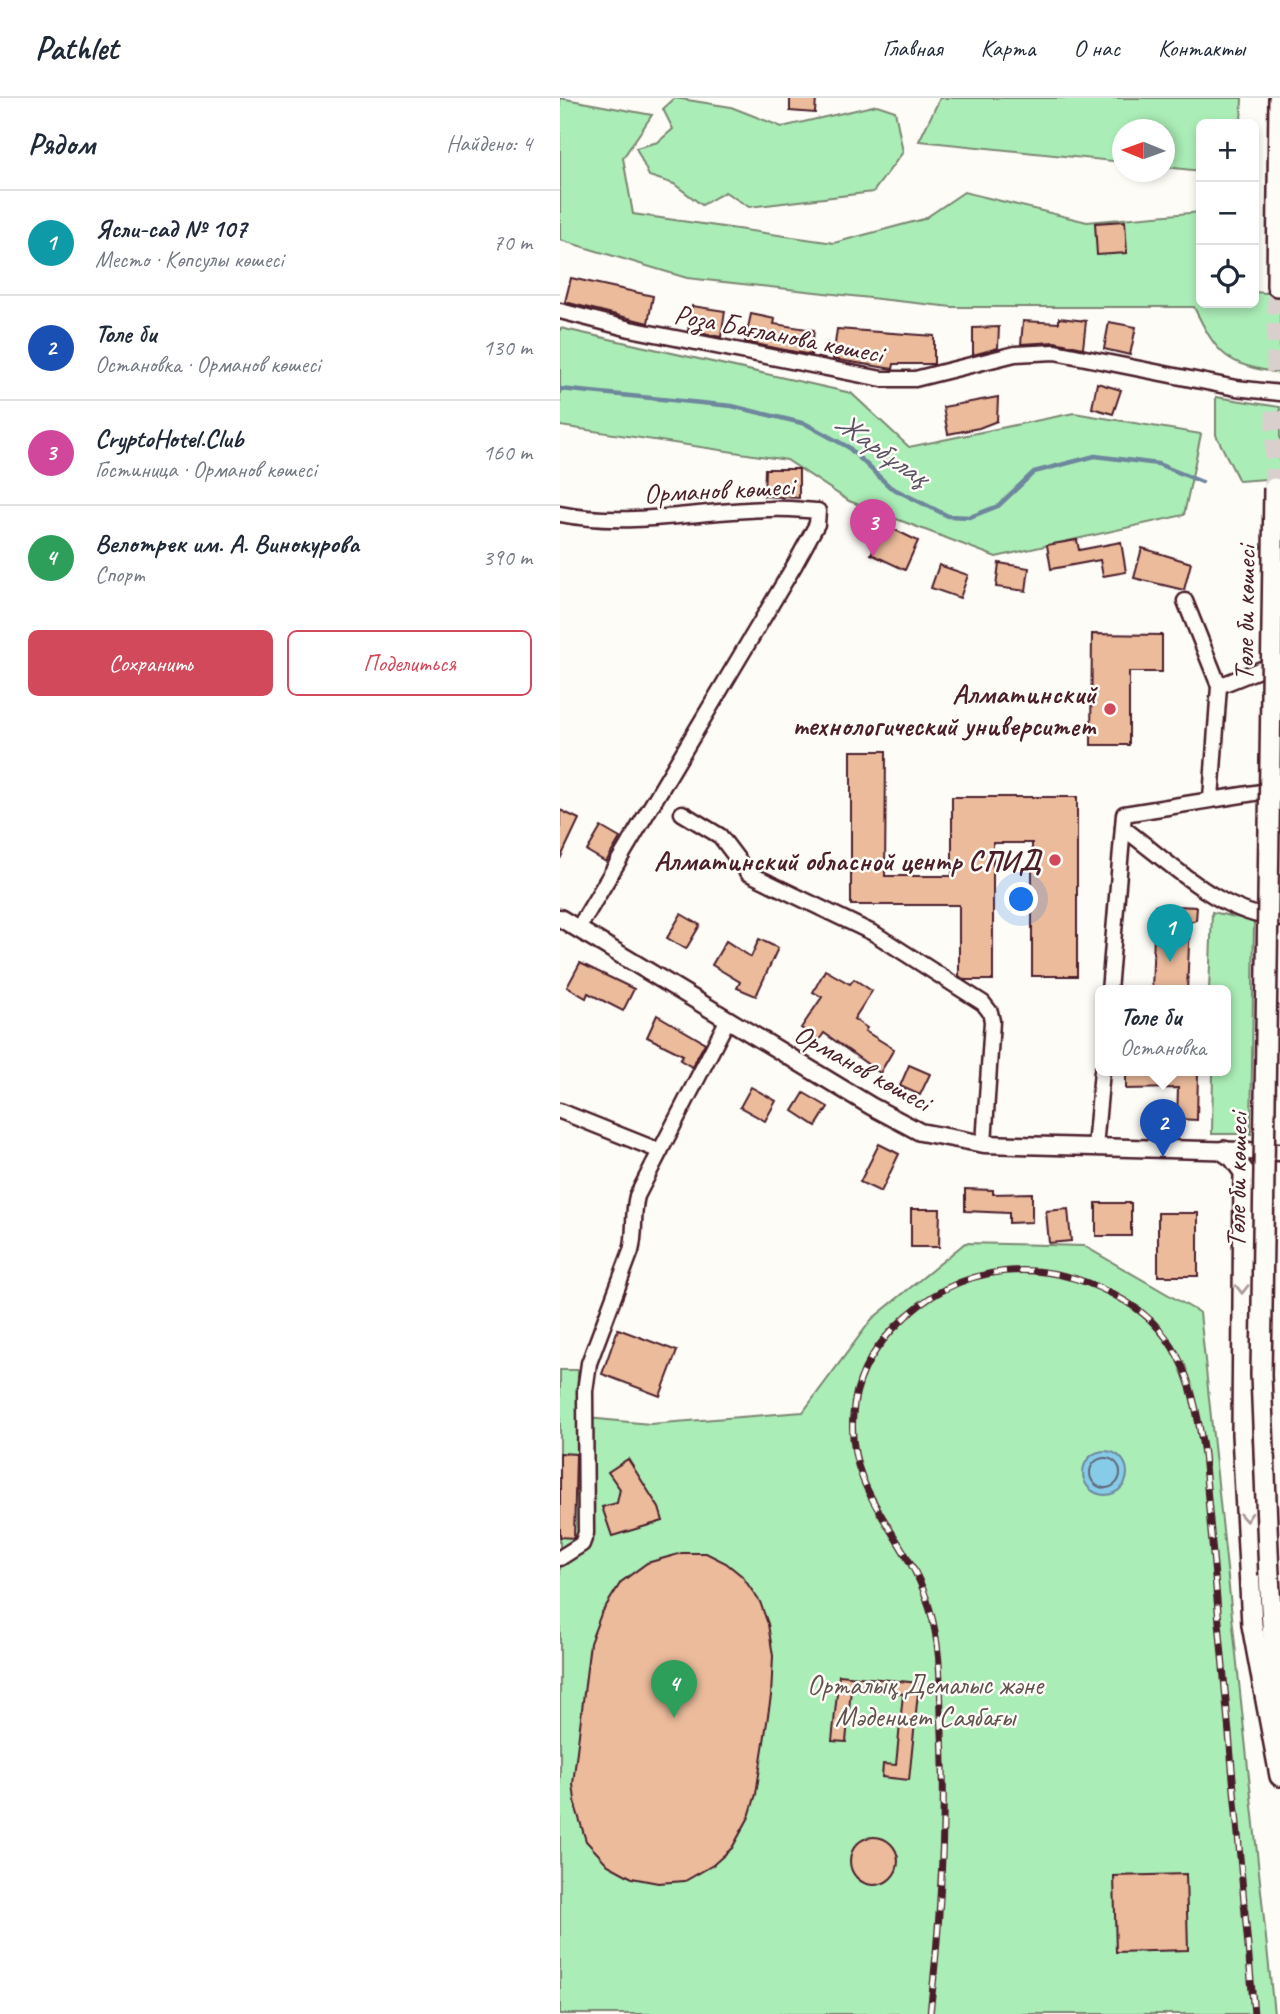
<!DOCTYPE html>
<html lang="ru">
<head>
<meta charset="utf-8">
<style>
  body { margin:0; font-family:Caveat,sans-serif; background:#f6f6f7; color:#1f2937 }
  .controls { position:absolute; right:21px; top:21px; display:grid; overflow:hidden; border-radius:10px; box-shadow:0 4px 10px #0003 }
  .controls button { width:63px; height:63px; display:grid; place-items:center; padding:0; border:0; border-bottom:2px solid #e0e1e3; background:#fff; color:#1f2937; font:35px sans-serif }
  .compass { position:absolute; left:552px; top:21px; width:63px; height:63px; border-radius:50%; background:#fff; box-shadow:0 4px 10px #0003; rotate:271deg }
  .you { position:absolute; left:462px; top:802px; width:24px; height:24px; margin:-18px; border:5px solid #fff; border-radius:50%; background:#1a73e8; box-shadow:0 0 0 10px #1a73e833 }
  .badge { display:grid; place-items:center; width:46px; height:46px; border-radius:50%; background:#d1495b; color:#fff; font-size:23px; font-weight:700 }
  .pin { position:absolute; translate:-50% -58px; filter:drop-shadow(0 2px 4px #0008) }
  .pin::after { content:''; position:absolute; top:37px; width:24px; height:21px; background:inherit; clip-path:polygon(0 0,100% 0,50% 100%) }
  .popup { position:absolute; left:535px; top:887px; width:136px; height:91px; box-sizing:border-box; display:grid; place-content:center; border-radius:10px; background:#fff; filter:drop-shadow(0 2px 5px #0005); font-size:23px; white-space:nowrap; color:#747a83 }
  .popup b { font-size:26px; color:#1f2937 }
  .popup::after { content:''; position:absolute; left:50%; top:100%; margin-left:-14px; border:14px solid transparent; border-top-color:#fff }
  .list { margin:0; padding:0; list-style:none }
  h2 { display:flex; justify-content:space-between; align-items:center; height:91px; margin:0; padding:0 28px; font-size:30px }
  h2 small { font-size:23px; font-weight:400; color:#747a83 }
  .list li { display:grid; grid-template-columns:46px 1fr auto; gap:21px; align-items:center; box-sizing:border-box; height:105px; padding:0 28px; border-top:2px solid #e0e1e3 }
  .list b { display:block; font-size:26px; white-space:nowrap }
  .list p { margin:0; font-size:23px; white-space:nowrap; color:#747a83 }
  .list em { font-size:23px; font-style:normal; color:#747a83 }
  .actions { display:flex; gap:14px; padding:21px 28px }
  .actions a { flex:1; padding:16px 0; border:2px solid #d1495b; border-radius:10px; text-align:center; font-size:24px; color:#d1495b }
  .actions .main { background:#d1495b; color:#fff }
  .icon { flex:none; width:38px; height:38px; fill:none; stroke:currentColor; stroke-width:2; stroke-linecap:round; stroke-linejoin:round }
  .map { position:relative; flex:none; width:720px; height:1916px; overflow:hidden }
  header { display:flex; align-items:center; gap:42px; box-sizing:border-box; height:98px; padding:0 35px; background:#fff; border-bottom:2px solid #e0e1e3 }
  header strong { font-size:33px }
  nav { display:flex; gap:38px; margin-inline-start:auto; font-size:24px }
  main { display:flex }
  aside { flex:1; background:#fff }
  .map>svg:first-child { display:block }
  .green { fill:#abedb7; stroke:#7a8671; stroke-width:2 }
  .water { fill:#86cce8; stroke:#6e879c; stroke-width:2 }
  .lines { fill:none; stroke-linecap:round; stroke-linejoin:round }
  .shore { stroke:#626477; stroke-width:2 }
  .stream { stroke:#6e879c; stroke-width:4.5 }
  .building { fill:#ebbb9c; stroke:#4a1f2b; stroke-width:2 }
  .secondary-tunnel { stroke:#d9d0ce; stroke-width:19; stroke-dasharray:19 10; stroke-linecap:butt }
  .minor-casing { stroke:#4a1f2b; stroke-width:19 }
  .tertiary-casing { stroke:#4a1f2b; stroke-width:21 }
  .secondary-casing { stroke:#4a1f2b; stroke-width:24 }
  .minor { stroke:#fdfcf7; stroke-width:14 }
  .tertiary { stroke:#fdfcf7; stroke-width:16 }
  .secondary { stroke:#fdfcf7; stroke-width:19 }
  .rail-casing { stroke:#4a1f2b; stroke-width:7 }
  .rail { stroke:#fdfcf7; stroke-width:4.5; stroke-dasharray:13; stroke-linecap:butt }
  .secondary-bridge-casing { stroke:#4a1f2b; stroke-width:24; stroke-linecap:butt }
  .secondary-bridge { stroke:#fdfcf7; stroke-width:19 }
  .oneway { stroke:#ac999b }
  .poi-dot { fill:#d1495b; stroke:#fdfcf7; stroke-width:2.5 }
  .labels { text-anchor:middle; stroke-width:5; stroke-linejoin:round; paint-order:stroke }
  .street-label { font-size:28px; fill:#4a1f2b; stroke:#fdfcf7 }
  .poi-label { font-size:28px; font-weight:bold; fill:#4a1f2b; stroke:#fdfcf7; text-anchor:end }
  .park-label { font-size:28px; fill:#62524e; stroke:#fdfcf7 }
  .water-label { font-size:30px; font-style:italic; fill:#5c5364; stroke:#fdfcf7 }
</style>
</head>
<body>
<header>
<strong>Pathlet</strong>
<nav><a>Главная</a><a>Карта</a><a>О нас</a><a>Контакты</a></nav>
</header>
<main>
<aside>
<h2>Рядом<small>Найдено: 4</small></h2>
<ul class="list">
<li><span class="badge" style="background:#0f9aa8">1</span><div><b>Ясли-сад № 107</b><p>Место · Көпсулы көшесі</p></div><em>70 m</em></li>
<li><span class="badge" style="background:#1a4fb4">2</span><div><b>Толе би</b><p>Остановка · Орманов көшесі</p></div><em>130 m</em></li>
<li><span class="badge" style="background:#d1479c">3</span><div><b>CryptoHotel.Club</b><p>Гостиница · Орманов көшесі</p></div><em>160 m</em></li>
<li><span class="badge" style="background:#2e9e5b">4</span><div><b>Велотрек им. А. Винокурова</b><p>Спорт</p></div><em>390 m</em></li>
</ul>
<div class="actions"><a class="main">Сохранить</a><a>Поделиться</a></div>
</aside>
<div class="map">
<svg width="720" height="1916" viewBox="0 0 720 1916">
  <rect width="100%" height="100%" fill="#fdfcf7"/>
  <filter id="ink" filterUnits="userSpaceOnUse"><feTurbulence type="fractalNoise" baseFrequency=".0143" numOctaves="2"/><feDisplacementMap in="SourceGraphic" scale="14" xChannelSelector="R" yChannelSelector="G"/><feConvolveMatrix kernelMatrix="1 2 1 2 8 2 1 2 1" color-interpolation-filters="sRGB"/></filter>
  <g filter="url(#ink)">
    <g class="green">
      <path d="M0,0L92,17L63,60L73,116L274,145L364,121L404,94L527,124L641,114V205H694V194L720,196V275C666,267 657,257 634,209H392L127,180L0,142Z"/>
      <polygon points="115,0 171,9 222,29 317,7 335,13 343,54 313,94 189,109 165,94 142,107 114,86 89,78 76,50 98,44 113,31 103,11"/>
      <polygon points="380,0 682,0 681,26 641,26 641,73 605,69 604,32 562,32 562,64 359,43"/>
      <polygon points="0,230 291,295 349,349 514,315 641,336 624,417 436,459 289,403 227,362 0,328"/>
      <polygon points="656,299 720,309 720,380 679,383 656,337"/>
      <polygon points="652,814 694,823 691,1036 652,1036 653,973 666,973 666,893 649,893"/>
      <polygon points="405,1145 524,1148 640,1215 714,1916 0,1916 0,1272 18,1272 17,1319 90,1326 243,1314 312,1221"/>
    </g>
    <circle class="water" cx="545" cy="1375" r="22"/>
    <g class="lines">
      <circle class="shore" cx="545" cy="1375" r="15"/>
      <polyline class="stream" points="0,291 172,308 246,326 288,349 330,389 388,418 410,419 438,408 474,374 535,358 598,366 642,384"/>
    </g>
    <g class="building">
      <polygon points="230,0 256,0 255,15 230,13"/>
      <polygon points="565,123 567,155 537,157 535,125"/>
      <polygon points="11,180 93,198 88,225 5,204"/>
      <polygon points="132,208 165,213 161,239 128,233"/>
      <polygon points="191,216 215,221 214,226 254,232 251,257 185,244"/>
      <polygon points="499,220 526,223 523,250 495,244 461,246 463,223 499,225"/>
      <polygon points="549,224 576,229 570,257 544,251"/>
      <polygon points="439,229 438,250 413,257 413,230"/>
      <polygon points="277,231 374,238 374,266 334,266 333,271 273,261"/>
      <polygon points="537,285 561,292 553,316 532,310"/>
      <polygon points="438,299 437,323 419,330 388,336 383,309"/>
      <polygon points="205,371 239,371 239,400 204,398"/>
      <polygon points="325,427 358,443 345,472 311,456"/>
      <polygon points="517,442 519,452 561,444 566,474 543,478 540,462 491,471 487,447"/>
      <polygon points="582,450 631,465 624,492 574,480"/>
      <polygon points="439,465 469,470 466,493 436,489"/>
      <polygon points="379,467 408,477 400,500 371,490"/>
      <polygon points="532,536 602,537 602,574 569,574 569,647 531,647"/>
      <polygon points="291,653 326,653 325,778 392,778 392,699 517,699 517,878 472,878 472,745 433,745 433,882 405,882 399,878 399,807 291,807"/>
      <polygon points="0,712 19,721 0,761"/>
      <polygon points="41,729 60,740 46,764 27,753"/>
      <polygon points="595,807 637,809 636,822 630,824 627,893 592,893"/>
      <polygon points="121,816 140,827 126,851 107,840"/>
      <polygon points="199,841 218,850 196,898 177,890 180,884 152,867 166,843 191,859"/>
      <polygon points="20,865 74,891 63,913 28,895 26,900 7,889"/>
      <polygon points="265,872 290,886 294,881 312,893 294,921 307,930 305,933 334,951 320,975 264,935 259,942 241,930 262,899 253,894"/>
      <polygon points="97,917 145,945 132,969 120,962 123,957 87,939"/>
      <polygon points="349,967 370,976 360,997 340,988"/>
      <polygon points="566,973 638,973 637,1022 617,1021 618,990 566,991"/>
      <polygon points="191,989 216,1003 205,1023 180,1009"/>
      <polygon points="244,995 268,1009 256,1028 233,1013"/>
      <polygon points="319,1046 339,1056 321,1094 300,1084"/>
      <polygon points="405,1091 433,1092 433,1096 472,1095 472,1124 449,1125 449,1115 405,1113"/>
      <rect x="536" y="1105" width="35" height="33"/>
      <polygon points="351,1111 380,1111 379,1149 351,1149"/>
      <polygon points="508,1111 511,1143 489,1145 486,1113"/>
      <rect x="598" y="1115" width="40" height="63"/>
      <polygon points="58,1231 117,1253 100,1298 42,1276"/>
      <polygon points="0,1355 16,1356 14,1440 0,1439"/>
      <polygon points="68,1361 99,1410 103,1423 52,1438 42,1409 57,1405 60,1391 48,1374"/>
      <polygon points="122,1455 146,1455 166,1465 182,1478 200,1504 208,1526 213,1558 211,1598 196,1696 189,1719 172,1750 153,1767 125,1783 98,1785 72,1780 48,1767 26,1743 16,1710 13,1686 30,1545 41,1516 61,1484 87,1465"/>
      <polygon points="279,1577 359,1585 349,1682 322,1679 323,1666 336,1667 343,1596 291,1591 286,1644 272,1643"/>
      <circle cx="314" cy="1763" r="24"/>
      <polygon points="626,1776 628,1852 556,1854 554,1778"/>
    </g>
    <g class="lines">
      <polyline class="secondary-tunnel" points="714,390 717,188"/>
      <defs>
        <g id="minor">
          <polyline points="0,213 70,231 322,281 355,281 455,256 495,254 676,290 720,295"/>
          <path d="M0,416C70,430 139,412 210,411C226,410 242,412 258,413L257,426L234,468L18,831"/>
          <polyline points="625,503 659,588 651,701"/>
          <polyline points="659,588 719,564"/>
          <polyline points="122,715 160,738 188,775 315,836 423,905 430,914 432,923 424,1046"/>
          <path d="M563,730C611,765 659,816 720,821"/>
          <polyline points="549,893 564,716 720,691"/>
          <polyline points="0,1013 100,1053"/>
          <polyline points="535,1049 542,973"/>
          <path d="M0,1460L22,1446L26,1435L25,1293L29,1265L71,1153C76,1134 72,1117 77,1098L168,921"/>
        </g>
        <polyline id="tertiary" points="0,820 311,1008 360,1034 424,1046 720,1054"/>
        <g id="secondary">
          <polyline points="717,188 719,0"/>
          <polyline points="664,1053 673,1059 684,1074 682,1336 692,1527 720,1678"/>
          <polyline points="709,1477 718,1623"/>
        </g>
      </defs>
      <use href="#minor" class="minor-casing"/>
      <use href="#tertiary" class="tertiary-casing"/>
      <use href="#secondary" class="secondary-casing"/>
      <use href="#minor" class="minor"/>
      <use href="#tertiary" class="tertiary"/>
      <use href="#secondary" class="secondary"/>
      <defs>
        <path id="rail" d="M370,1916C381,1817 387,1715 381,1616C380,1581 380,1546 370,1512C351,1440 286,1399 293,1317C295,1283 311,1254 334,1230C399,1162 486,1156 565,1203C624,1238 634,1294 644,1356L694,1916"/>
      </defs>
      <use href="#rail" class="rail-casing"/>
      <use href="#rail" class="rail"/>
      <defs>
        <polyline id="secondary-bridge" points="709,1477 701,1277 714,390"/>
      </defs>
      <use href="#secondary-bridge" class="secondary-bridge-casing"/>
      <use href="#secondary-bridge" class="secondary-bridge"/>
    </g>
    <defs><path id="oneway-chevron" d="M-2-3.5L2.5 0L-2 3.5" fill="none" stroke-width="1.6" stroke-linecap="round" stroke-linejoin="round" transform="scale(1.75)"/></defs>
    <g class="oneway">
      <use href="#oneway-chevron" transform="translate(682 1191) rotate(90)"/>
      <use href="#oneway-chevron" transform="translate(686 1419) rotate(87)"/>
    </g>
  </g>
  <g class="poi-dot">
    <circle cx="550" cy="611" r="7"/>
    <circle cx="495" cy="762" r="7"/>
  </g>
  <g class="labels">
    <g class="street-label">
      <text transform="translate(219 235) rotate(11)" y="10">Роза Бағланова көшесі</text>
      <text transform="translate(159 391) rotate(-3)" y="10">Орманов көшесі</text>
      <text transform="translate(684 515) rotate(-89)" y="10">Төле би көшесі</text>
      <text transform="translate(303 969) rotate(29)" y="10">Орманов көшесі</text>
      <text transform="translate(676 1082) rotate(-89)" y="10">Төле би көшесі</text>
    </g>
    <g class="poi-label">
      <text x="536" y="605">Алматинский<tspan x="536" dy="32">технологический университет</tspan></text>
      <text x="481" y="772">Алматинский обласной центр СПИД</text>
    </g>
    <g class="park-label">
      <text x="365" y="1596">Орталық Демалыс және<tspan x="365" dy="32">Мәдениет Саябағы</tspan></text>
    </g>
    <g class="water-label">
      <text transform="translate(322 351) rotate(35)" y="10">Жарбұлақ</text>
    </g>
  </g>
</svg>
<div class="controls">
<button>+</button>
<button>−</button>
<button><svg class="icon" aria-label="locate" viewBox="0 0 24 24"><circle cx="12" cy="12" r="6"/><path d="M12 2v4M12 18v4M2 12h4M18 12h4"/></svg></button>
</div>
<svg class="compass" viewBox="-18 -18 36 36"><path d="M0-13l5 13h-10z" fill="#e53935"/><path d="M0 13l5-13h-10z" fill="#747a83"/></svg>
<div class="you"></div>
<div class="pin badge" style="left:610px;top:864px;background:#0f9aa8">1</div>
<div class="pin badge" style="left:603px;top:1059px;background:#1a4fb4">2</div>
<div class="popup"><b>Толе би</b>Остановка</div>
<div class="pin badge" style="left:313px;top:459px;background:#d1479c">3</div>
<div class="pin badge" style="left:114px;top:1620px;background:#2e9e5b">4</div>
</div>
</main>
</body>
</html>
